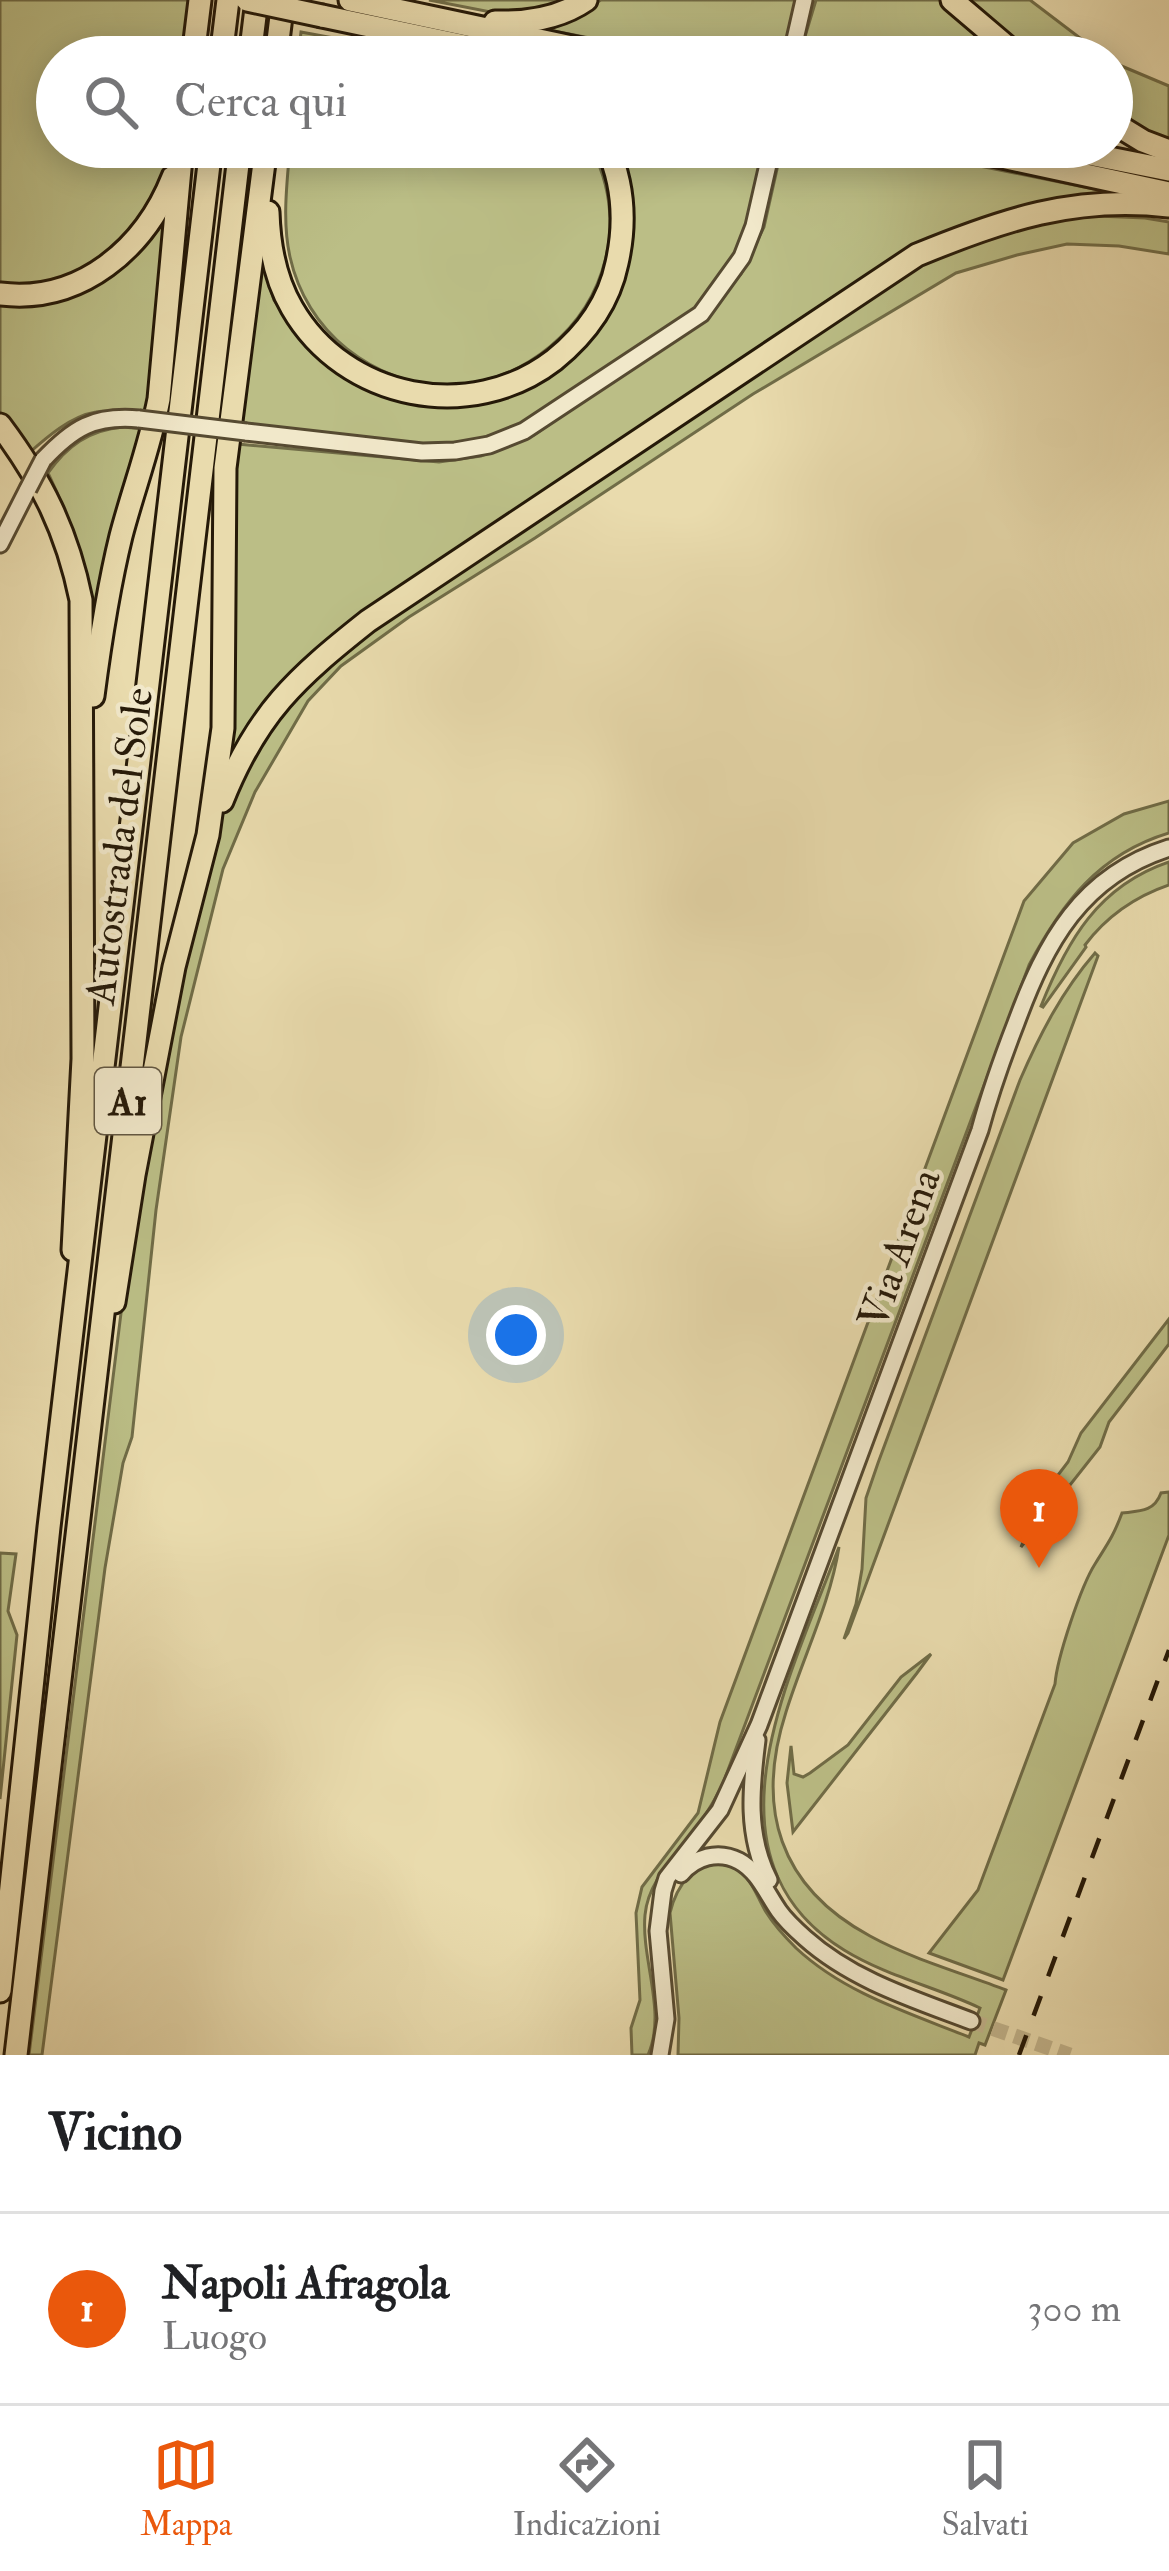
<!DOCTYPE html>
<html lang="it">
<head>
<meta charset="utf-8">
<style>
  body { margin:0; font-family:"IM FELL Double Pica",serif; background:#f2f2f2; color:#202124 }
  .you { position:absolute; left:516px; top:1335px; width:42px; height:42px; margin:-30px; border:9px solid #fff; border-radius:50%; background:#1a73e8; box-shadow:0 0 0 18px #1a73e833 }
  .badge { display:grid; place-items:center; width:78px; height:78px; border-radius:50%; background:#ea580c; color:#fff; font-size:39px; font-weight:700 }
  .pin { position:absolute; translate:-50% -99px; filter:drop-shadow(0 3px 6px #0008) }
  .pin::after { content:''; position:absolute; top:63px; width:42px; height:36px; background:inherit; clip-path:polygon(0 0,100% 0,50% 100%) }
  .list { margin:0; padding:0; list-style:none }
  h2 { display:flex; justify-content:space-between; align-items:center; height:156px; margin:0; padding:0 48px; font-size:51px }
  h2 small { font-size:39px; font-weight:400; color:#757577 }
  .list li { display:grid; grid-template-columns:78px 1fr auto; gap:36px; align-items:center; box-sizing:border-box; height:192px; padding:0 48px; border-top:3px solid #e0e0e0 }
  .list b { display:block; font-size:45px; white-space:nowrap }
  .list p { margin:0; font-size:39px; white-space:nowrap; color:#757577 }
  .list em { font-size:39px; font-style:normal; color:#757577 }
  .icon { flex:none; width:66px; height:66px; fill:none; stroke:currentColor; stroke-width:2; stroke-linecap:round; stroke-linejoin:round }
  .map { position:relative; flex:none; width:1169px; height:2055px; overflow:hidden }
  .search { position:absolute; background:#fff; box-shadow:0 6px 30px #0003; left:36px; right:36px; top:36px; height:132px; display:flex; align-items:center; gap:30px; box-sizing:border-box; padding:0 42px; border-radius:66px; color:#757577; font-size:45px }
  .sheet { height:348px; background:#fff }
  nav { display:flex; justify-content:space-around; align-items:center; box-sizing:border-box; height:168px; border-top:3px solid #e0e0e0; background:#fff; font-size:33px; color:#757577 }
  nav a { display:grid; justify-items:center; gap:6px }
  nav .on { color:#ea580c }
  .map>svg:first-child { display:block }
  .green { fill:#bbbe86; stroke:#706c47; stroke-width:3 }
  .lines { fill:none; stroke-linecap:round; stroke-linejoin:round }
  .tertiary-tunnel { stroke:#c2b48c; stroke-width:15; stroke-dasharray:15 8; stroke-linecap:butt }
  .tertiary-casing { stroke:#564a31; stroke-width:21 }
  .trunk-casing { stroke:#251908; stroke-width:27 }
  .motorway-casing { stroke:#251908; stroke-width:27 }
  .tertiary { stroke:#f1e8ca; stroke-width:15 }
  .trunk { stroke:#e9dbad; stroke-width:21 }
  .motorway { stroke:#e9dbad; stroke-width:21 }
  .rail { stroke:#251908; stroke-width:4.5; stroke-dasharray:21 21; stroke-linecap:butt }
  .tertiary-bridge-casing { stroke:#564a31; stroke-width:21; stroke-linecap:butt }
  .trunk-bridge-casing { stroke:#251908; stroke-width:27; stroke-linecap:butt }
  .tertiary-bridge { stroke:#f1e8ca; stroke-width:15 }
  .trunk-bridge { stroke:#e9dbad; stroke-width:21 }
  .labels { text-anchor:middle; stroke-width:9; stroke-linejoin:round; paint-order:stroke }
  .shield { fill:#f1e8ca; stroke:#625742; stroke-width:3 }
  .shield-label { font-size:39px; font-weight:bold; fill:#251908 }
  .street-label { font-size:42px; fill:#251908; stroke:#f1e8ca }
</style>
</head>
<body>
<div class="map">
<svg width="1169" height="2055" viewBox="0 0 1169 2055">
  <rect width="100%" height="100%" fill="#e9dbad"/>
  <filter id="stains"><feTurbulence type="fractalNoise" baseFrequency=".00167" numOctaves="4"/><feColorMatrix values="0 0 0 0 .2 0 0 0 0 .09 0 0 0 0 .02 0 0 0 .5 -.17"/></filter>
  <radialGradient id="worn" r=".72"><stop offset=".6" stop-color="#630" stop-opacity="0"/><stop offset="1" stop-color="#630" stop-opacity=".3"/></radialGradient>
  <g class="green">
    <polygon points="0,0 192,0 185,57 57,57 57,147 173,147 156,197 112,253 64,280 0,288"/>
    <polygon points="429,0 572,0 511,16"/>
    <polygon points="601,0 798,0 783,57 688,57 538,28 577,14"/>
    <polygon points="816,0 940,0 1007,57 809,57 800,53"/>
    <polygon points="962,0 1030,0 1105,57 1032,57"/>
    <polygon points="301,32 437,57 298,57"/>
    <polygon points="1112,62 1169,86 1169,143 1112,115"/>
    <path d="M290,147H591C670,302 484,457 347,349C318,326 298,293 290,257C282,221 287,183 290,147Z"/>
    <path d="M616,147H764C756,185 751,228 731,262C720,279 707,299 691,312C669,329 644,343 622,358C572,392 521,436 459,442C387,449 310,433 239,422L259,263L262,261L274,300L294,328L364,385L399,400L442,406L535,383L629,255L633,205L624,163Z"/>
    <polygon points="782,147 885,147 1109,192 1106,196 927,243 845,289 346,625 223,772 233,483 237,444 439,462 481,456 534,435 702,320 741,274 764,227"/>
    <path d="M167,216L169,219L146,414C131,413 112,409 96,412C71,416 47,437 29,453L0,417V301L34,302Z"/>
    <polygon points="1097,216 1145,218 1169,222 1169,254 1119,246 1067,244 1017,255 956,273 753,394 535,538 409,617 341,666 308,701 255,792 223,869 181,1037 156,1210 132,1437 123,1463 105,1568 42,2055 29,2055 138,1176 208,835 249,756 297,691 328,661 904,269 1037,221"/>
    <path d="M123,427L144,429L97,620H90C82,568 72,521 48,473C67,446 89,430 123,427Z"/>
    <path d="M1169,801V833C1099,854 1062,903 1029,965L722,1786C713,1803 704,1819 692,1834C673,1859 648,1882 645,1915C641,1960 667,2012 648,2055H632L631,2028L640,2000L636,1913L642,1887L698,1813L720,1722L1024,901L1073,843L1124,814Z"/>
    <path d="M1169,862V885C1134,897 1107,916 1085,945L1086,947L1043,1007L1041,1006C1067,941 1098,886 1169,862Z"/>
    <path d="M1095,953L1098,956L848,1633L844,1639L856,1604L862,1569L866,1498L878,1463L1020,1080C1040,1034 1062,991 1095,953Z"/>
    <polygon points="1169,1319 1169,1344 1109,1422 1100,1447 1021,1547 1042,1496 1068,1462 1081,1433"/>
    <path d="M1169,1492V1535L1003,1980L929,1953L978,1890L1055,1684C1057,1658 1081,1586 1095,1564C1108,1543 1113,1537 1122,1513C1140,1511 1154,1512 1161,1493Z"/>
    <path d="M839,1547C830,1604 803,1657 786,1712C755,1808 779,1887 870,1936C912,1959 962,1973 1006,1990L985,2045L979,2043L975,2055H678L679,2018L670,1913C676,1887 696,1856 726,1864C750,1870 755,1894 766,1912C774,1925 785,1937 796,1948C844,1993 909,2013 969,2037L980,2008C936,1987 886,1976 844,1950C693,1857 793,1671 839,1547Z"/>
    <polygon points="0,1553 16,1554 8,1611 17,1635 0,1799"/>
    <polygon points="931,1654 917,1673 793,1832 787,1783 791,1746 794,1774 803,1777 810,1773 848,1745 901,1677"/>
  </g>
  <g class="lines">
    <polyline class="tertiary-tunnel" points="971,2021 1070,2055"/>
    <defs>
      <g id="tertiary">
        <polyline points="791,57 804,0"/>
        <polyline points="246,432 422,452 455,451 489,445 524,431 701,314 742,257 754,226 772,147"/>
        <path d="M43,460C73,428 94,415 139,419"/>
        <polyline points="0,544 28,489"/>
        <path d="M757,1740C751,1788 746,1835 769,1880"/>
        <path d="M681,1874C695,1857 718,1850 739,1861C758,1871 767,1894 779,1911C786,1921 796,1930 805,1938C852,1980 913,1999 971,2021"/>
        <path d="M660,2055L666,2019L658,1931L663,1891L667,1878L720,1810L759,1725L980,1130C990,1093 1002,1059 1016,1023C1046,942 1081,876 1169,848"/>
      </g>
      <g id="trunk">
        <polyline points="350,0 619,57"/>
        <polyline points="322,16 517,57"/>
        <path d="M495,22C527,23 560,18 586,0"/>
        <polyline points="193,57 200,0"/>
        <polyline points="276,57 283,0"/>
        <polyline points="956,147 1169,193"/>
        <polyline points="1054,147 1169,170"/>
        <path d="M268,212C269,245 275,279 292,308C345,400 471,424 554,360C585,335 609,302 617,263C626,223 624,185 607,147"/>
        <path d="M0,294C81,304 145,248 173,177"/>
        <path d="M0,425C42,481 67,531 81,600L83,1059L73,1250"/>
        <path d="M93,696C100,642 108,589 121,536C133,490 150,446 159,399L182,147"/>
        <path d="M222,801C257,713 296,678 368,621L917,255C1002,220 1075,195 1169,206"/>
        <polyline points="114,1302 134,1175 174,967 208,835 223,728 225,468 266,147"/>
      </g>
      <g id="motorway">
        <polyline points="952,0 1019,57"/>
        <polyline points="221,57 228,0"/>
        <polyline points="250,57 257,0"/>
        <polyline points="1112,122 1143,141 1169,151"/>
        <polyline points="0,1991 49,1527 211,147"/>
        <polyline points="16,2055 240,147"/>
      </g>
    </defs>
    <use href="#tertiary" class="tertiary-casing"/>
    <use href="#trunk" class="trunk-casing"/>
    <use href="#motorway" class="motorway-casing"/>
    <use href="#tertiary" class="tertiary"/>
    <use href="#trunk" class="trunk"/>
    <use href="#motorway" class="motorway"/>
    <polyline class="rail" points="1019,2055 1169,1650"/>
    <defs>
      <g id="tertiary-bridge">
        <polyline points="139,419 246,432"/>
        <polyline points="28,489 43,460"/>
      </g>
      <polyline id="trunk-bridge" points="247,0 322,16"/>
    </defs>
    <use href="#tertiary-bridge" class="tertiary-bridge-casing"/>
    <use href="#trunk-bridge" class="trunk-bridge-casing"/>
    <use href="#tertiary-bridge" class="tertiary-bridge"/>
    <use href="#trunk-bridge" class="trunk-bridge"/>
  </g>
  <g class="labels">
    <rect class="shield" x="95" y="1068" width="66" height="66" rx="9"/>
    <g class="shield-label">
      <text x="128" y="1115">A1</text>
    </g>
    <g class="street-label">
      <text transform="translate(118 846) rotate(-83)" y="15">Autostrada del Sole</text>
      <text transform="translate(898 1248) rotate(-70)" y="15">Via Arena</text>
    </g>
  </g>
  <rect width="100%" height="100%" filter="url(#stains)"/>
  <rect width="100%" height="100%" fill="url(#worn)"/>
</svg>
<div class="you"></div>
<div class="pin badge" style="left:1039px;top:1568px">1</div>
<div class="search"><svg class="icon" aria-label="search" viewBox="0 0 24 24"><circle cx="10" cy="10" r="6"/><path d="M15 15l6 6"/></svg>Cerca qui</div>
</div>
<section class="sheet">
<h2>Vicino<small></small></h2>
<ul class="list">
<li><span class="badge">1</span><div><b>Napoli Afragola</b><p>Luogo</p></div><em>300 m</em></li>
</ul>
</section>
<nav>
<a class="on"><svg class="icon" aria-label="map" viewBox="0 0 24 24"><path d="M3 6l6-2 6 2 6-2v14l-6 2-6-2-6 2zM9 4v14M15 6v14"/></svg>Mappa</a>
<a><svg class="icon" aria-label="directions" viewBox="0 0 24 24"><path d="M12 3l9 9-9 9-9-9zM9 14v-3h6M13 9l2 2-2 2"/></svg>Indicazioni</a>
<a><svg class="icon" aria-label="saved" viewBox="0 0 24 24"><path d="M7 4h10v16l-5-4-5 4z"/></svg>Salvati</a>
</nav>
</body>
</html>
